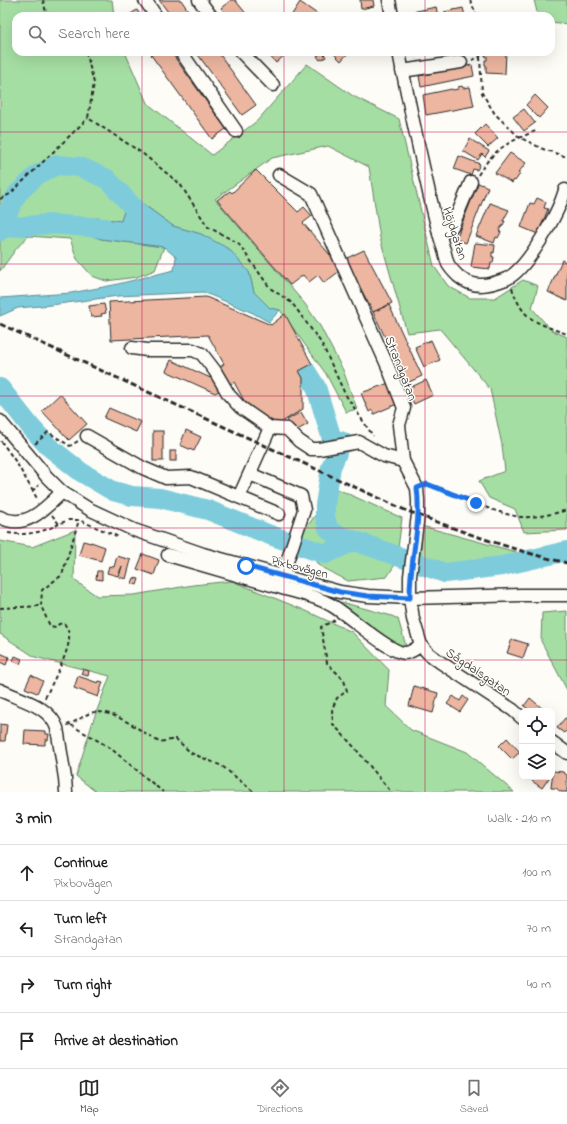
<!DOCTYPE html>
<html lang="en">
<head>
<meta charset="utf-8">
<style>
  body { margin:0; font-family:"Indie Flower",sans-serif; background:#f2f2f2; color:#202124 }
  .controls { position:absolute; right:12px; bottom:12px; display:grid; overflow:hidden; border-radius:8px; box-shadow:0 4px 16px #0002 }
  .controls button { width:36px; height:36px; display:grid; place-items:center; padding:0; border:0; border-bottom:1px solid #e0e0e0; background:#fff; color:#202124; font:20px sans-serif }
  .stop { position:absolute; width:12px; height:12px; margin:-9px; border:3px solid #1a73e8; border-radius:50%; background:#fff }
  .stop.end { background:#1a73e8; border-color:#fff; box-shadow:0 1px 4px #0008 }
  .list { margin:0; padding:0; list-style:none }
  h2 { display:flex; justify-content:space-between; align-items:center; height:52px; margin:0; padding:0 16px; font-size:17px }
  h2 small { font-size:13px; font-weight:400; color:#757577 }
  .list li { display:grid; grid-template-columns:26px 1fr auto; gap:12px; align-items:center; box-sizing:border-box; height:56px; padding:0 16px; border-top:1px solid #e0e0e0 }
  .list b { display:block; font-size:15px; white-space:nowrap }
  .list p { margin:0; font-size:13px; white-space:nowrap; color:#757577 }
  .list em { font-size:13px; font-style:normal; color:#757577 }
  .icon { flex:none; width:22px; height:22px; fill:none; stroke:currentColor; stroke-width:2; stroke-linecap:round; stroke-linejoin:round }
  .map { position:relative; flex:none; width:567px; height:792px; overflow:hidden }
  .search { position:absolute; background:#fff; box-shadow:0 4px 16px #0002; left:12px; right:12px; top:12px; height:44px; display:flex; align-items:center; gap:10px; box-sizing:border-box; padding:0 14px; border-radius:12px; color:#757577; font-size:15px }
  .sheet { height:276px; background:#fff }
  nav { display:flex; justify-content:space-around; align-items:center; box-sizing:border-box; height:56px; border-top:1px solid #e0e0e0; background:#fff; font-size:11px; color:#757577 }
  nav a { display:grid; justify-items:center; gap:2px }
  nav .on { color:#2b2b2b }
  .map>svg:first-child { display:block }
  .green { fill:#a5dea3; stroke:#688467 }
  .water { fill:#7eccdb; stroke:#5d8c95 }
  .lines { fill:none; stroke-linecap:round; stroke-linejoin:round }
  .river { stroke:#7eccdb; stroke-width:20 }
  .building { fill:#ecb6a0; stroke:#2b2b2b }
  .minor-casing { stroke:#2b2b2b; stroke-width:15 }
  .path { stroke:#2b2b2b; stroke-width:2; stroke-dasharray:4 3; stroke-linecap:butt }
  .minor { stroke:#fdfcf7; stroke-width:12 }
  .rail { stroke:#2b2b2b; stroke-width:3; stroke-dasharray:6 3; stroke-linecap:butt }
  .route { stroke:#1a73e8; stroke-width:5 }
  .grid { fill:none; stroke:#c2185b; stroke-width:1; stroke-opacity:0.55 }
  .labels { text-anchor:middle; stroke-width:3; stroke-linejoin:round; paint-order:stroke }
  .street-label { font-size:13px; fill:#2b2b2b; stroke:#fdfcf7 }
</style>
</head>
<body>
<div class="map">
<svg width="567" height="792" viewBox="0 0 567 792">
  <rect width="100%" height="100%" fill="#fdfcf7"/>
  <filter id="ink" filterUnits="userSpaceOnUse"><feTurbulence type="fractalNoise" baseFrequency=".025" numOctaves="2"/><feDisplacementMap in="SourceGraphic" scale="8" xChannelSelector="R" yChannelSelector="G"/><feConvolveMatrix kernelMatrix="1 2 1 2 8 2 1 2 1" color-interpolation-filters="sRGB"/></filter>
  <g filter="url(#ink)">
    <g class="green">
      <polygon points="0,0 112,0 114,16 16,16 16,52 125,52 147,103 212,155 257,121 307,64 353,96 399,119 434,266 448,286 470,298 495,298 523,280 538,286 532,308 551,330 567,337 567,530 524,532 515,509 489,498 479,481 505,471 502,445 490,389 440,329 407,333 380,238 369,167 328,146 272,158 215,199 305,304 320,326 343,370 357,409 346,412 326,374 280,310 270,308 254,292 249,272 201,234 173,226 139,201 128,199 121,221 97,218 101,239 164,247 155,270 137,277 106,281 92,276 77,259 70,239 28,236 16,249 0,271"/>
      <polygon points="534,0 567,0 567,24 551,22 551,16 538,16"/>
      <polygon points="324,483 402,518 396,563 387,577 348,581 318,565 301,535 319,510"/>
      <polygon points="422,526 527,555 498,562 447,565 420,558"/>
      <polygon points="75,530 74,580 97,596 134,595 193,585 232,581 304,610 352,632 389,670 386,706 411,730 467,752 514,792 96,792 76,776 93,721 110,676 35,657 0,634 0,541 32,547"/>
      <polygon points="341,602 392,616 398,619 406,646 405,648 388,641 339,603"/>
      <polygon points="567,611 567,690 541,641 542,613"/>
    </g>
    <polygon class="water" points="128,199 139,201 173,226 201,234 229,249 249,272 254,292 270,308 280,310 269,322 253,313 203,292 118,296 51,305 18,308 0,316 0,298 71,293 114,285 174,270 176,257 164,247 101,239 77,231 80,221 97,218 121,221"/>
    <g class="lines">
      <g class="river">
        <polyline points="1,228 48,224 105,228"/>
        <polyline points="0,231 5,218 17,194 38,174 57,165 80,167 107,179 145,220"/>
        <polyline points="304,368 316,387 332,439 343,442"/>
        <polyline points="0,388 30,426 48,446 81,472 113,491 132,496 160,498 208,510 270,535 325,554 354,541"/>
        <polyline points="337,453 331,467 325,505 325,516 328,528 333,533 445,573 502,566 567,551"/>
      </g>
    </g>
    <g class="building">
      <polygon points="159,0 181,0 192,16 171,16"/>
      <polygon points="231,0 235,0 248,16 228,16 221,8"/>
      <polygon points="360,0 373,0 374,6 361,9"/>
      <polygon points="300,2 320,16 291,16"/>
      <polygon points="436,7 438,16 407,16 407,13"/>
      <polygon points="463,8 465,16 445,16 444,12"/>
      <polygon points="137,10 141,16 130,16 129,15"/>
      <polygon points="155,52 171,52 226,129 212,139 151,55"/>
      <polygon points="196,52 218,52 256,105 242,115"/>
      <polygon points="266,52 288,52 276,63"/>
      <polygon points="323,52 326,57 320,60 317,56"/>
      <polygon points="332,52 349,52 341,61"/>
      <polygon points="485,52 506,52 505,74 486,73 486,65 485,65 485,60 487,60 487,56 485,56"/>
      <polygon points="472,65 474,76 421,87 419,76"/>
      <polygon points="462,86 463,88 470,87 474,106 426,115 423,95 452,89 453,90 458,89 458,87"/>
      <polygon points="535,95 548,108 539,118 526,105"/>
      <polygon points="524,109 535,123 524,131 513,117"/>
      <polygon points="485,124 498,138 488,147 475,134"/>
      <polygon points="470,139 489,151 485,157 482,154 478,160 463,151"/>
      <polygon points="510,153 526,163 518,173 520,174 515,181 514,180 512,183 495,173"/>
      <polygon points="459,156 480,164 477,170 473,169 471,175 454,169"/>
      <polygon points="256,170 298,212 304,207 312,216 303,223 336,262 334,263 341,270 324,283 318,275 309,282 303,275 290,285 217,200 230,191 232,193"/>
      <polygon points="478,183 488,187 466,243 456,239"/>
      <polygon points="537,198 546,202 544,208 548,209 538,234 521,227 530,203 534,204"/>
      <polygon points="490,203 509,210 503,221 505,221 502,227 501,227 499,231 501,232 498,238 496,237 494,243 476,236"/>
      <polygon points="475,243 495,245 494,253 492,252 492,257 494,257 493,263 491,263 490,269 471,267"/>
      <polygon points="364,250 392,303 373,312 345,259"/>
      <polygon points="562,260 567,263 567,301 548,292"/>
      <polygon points="206,297 271,325 285,314 312,364 299,371 303,378 303,409 277,425 248,408 234,382 226,386 217,369 224,364 208,335 111,340 109,302"/>
      <polygon points="104,304 106,313 101,314 102,316 91,317 89,306"/>
      <polygon points="389,305 422,376 407,383 373,312"/>
      <polygon points="431,340 440,360 424,367 415,347"/>
      <polygon points="171,360 215,380 221,390 215,393 166,371"/>
      <polygon points="426,380 433,395 414,404 407,389"/>
      <polygon points="389,383 397,404 374,414 372,410 369,412 361,393"/>
      <polygon points="60,394 87,424 69,440 42,411"/>
      <polygon points="109,408 141,422 136,432 104,418"/>
      <polygon points="301,412 308,424 294,432 287,420"/>
      <polygon points="186,430 201,437 194,451 180,445"/>
      <rect x="153" y="431" width="10" height="30"/>
      <rect x="170" y="451" width="6" height="10"/>
      <polygon points="83,541 91,543 91,542 105,547 101,561 79,555"/>
      <polygon points="143,554 159,560 154,575 137,569"/>
      <polygon points="117,556 131,560 126,579 119,577 122,566 118,576 107,573 109,566 114,567"/>
      <polygon points="97,571 102,571 102,580 96,579"/>
      <polygon points="134,578 139,579 137,585 132,583"/>
      <polygon points="512,639 528,644 523,658 507,653"/>
      <polygon points="0,653 9,657 6,665 0,662"/>
      <polygon points="15,656 22,659 20,664 13,661"/>
      <polygon points="83,669 89,671 88,676 81,674"/>
      <polygon points="31,675 43,681 37,693 25,688"/>
      <polygon points="78,676 98,683 99,681 103,682 98,697 74,688"/>
      <polygon points="414,686 438,693 433,713 409,706"/>
      <polygon points="453,696 460,701 463,696 468,700 460,712 447,704"/>
      <polygon points="530,698 543,709 541,711 531,711 524,706"/>
      <polygon points="565,718 567,719 567,730 564,733 557,728"/>
      <polygon points="0,724 7,725 5,741 0,741"/>
      <polygon points="25,730 46,731 46,734 49,734 48,740 45,740 45,745 24,744"/>
      <polygon points="507,738 520,752 512,759 499,746"/>
      <polygon points="553,771 563,772 567,775 567,792 561,792 556,788 551,788"/>
      <polygon points="535,777 548,777 549,778 542,788 532,781"/>
    </g>
    <g class="lines">
      <defs>
        <g id="minor">
          <polyline points="145,0 156,16"/>
          <polyline points="199,0 211,16"/>
          <polyline points="389,0 392,16"/>
          <polyline points="181,52 236,131"/>
          <polyline points="241,52 273,85"/>
          <path d="M399,52C408,101 419,149 430,197C434,214 438,230 443,247C445,252 446,259 448,264C450,268 455,273 458,276C473,289 488,286 506,279C527,270 559,212 565,190"/>
          <polyline points="402,71 461,62"/>
          <polyline points="279,175 311,194 388,367 404,408 399,425 403,461 417,488 418,500 418,515 410,576 410,598 413,619 421,645 428,653 440,662 513,710 522,718"/>
          <polyline points="439,234 449,230 453,225 471,182"/>
          <polyline points="132,348 147,350 193,350 202,354 215,371 229,395 240,407 270,428"/>
          <polyline points="0,421 47,477 62,492 89,509 134,530 203,554 340,592 368,596 410,598 521,595 567,595"/>
          <polyline points="87,436 143,468 166,478 191,477 279,514"/>
          <polyline points="250,474 301,496 304,510 282,577"/>
          <polyline points="239,497 270,428 287,429 299,441 311,449 319,449 359,442 384,456 403,461"/>
          <path d="M0,517C25,531 46,508 62,492"/>
          <path d="M168,555C206,566 244,577 282,588C299,593 316,596 331,605C348,614 389,653 405,653C411,653 416,648 421,645"/>
          <path d="M0,690C20,700 49,705 57,728L65,778L66,792"/>
          <polyline points="552,742 567,753"/>
        </g>
      </defs>
      <use href="#minor" class="minor-casing"/>
      <g class="path">
        <polyline points="43,0 46,12 52,16"/>
        <polyline points="470,0 477,16"/>
        <polyline points="86,52 94,83 88,118 142,153 180,184 208,227 238,243 270,288 292,303 322,344 345,394 373,436"/>
        <polyline points="415,52 416,59"/>
        <polyline points="480,57 482,93 495,114 519,137 543,149 567,157"/>
        <polyline points="472,60 480,57 481,52"/>
        <path d="M478,175C495,147 509,142 538,130"/>
        <polyline points="0,199 10,194 88,118"/>
        <path d="M512,288C515,297 519,306 525,313C535,324 554,329 567,334"/>
        <polyline points="1,441 16,462 38,500"/>
        <polyline points="35,444 48,432 70,446 78,441"/>
        <path d="M427,484C458,494 488,512 521,517C534,518 554,514 567,510"/>
        <polyline points="32,491 39,485"/>
        <polyline points="52,515 59,524 68,520 79,520 119,537"/>
        <path d="M8,533C25,536 44,532 59,524"/>
        <polyline points="0,608 41,606"/>
        <polyline points="335,620 321,627 327,663 344,680 347,691 337,698 332,709 333,724 355,748 391,792"/>
        <path d="M45,698C52,683 69,653 69,638C70,632 67,628 64,623L59,624L56,627L50,626L41,606L42,590L62,575L79,520"/>
        <path d="M67,725C76,723 87,712 95,712C114,710 143,732 159,742L176,739L191,753L222,766L254,792"/>
        <polyline points="71,725 109,747 163,792"/>
      </g>
      <use href="#minor" class="minor"/>
      <path class="rail" d="M0,324L405,510C458,530 511,550 567,563"/>
    </g>
  </g>
  <g class="lines" filter="url(#ink)">
    <path class="route" d="M246,566L340,592L368,596L410,598C409,562 422,525 417,488L427,484L476,503"/>
  </g>
  <path class="grid" d="M142,0V16M284,0V16M425,0V16M142,52V792M284,52V792M425,52V792M0,132H567M0,264H567M0,396H567M0,528H567M0,660H567"/>
  <g class="labels">
    <g class="street-label">
      <text transform="translate(456 233) rotate(72)" y="5">Höjdgatan</text>
      <text transform="translate(402 368) rotate(69)" y="5">Strandgatan</text>
      <text transform="translate(300 566) rotate(15)" y="5">Pixbovägen</text>
      <text transform="translate(479 671) rotate(34)" y="5">Sågdalsgatan</text>
    </g>
  </g>
</svg>
<div class="controls">
<button><svg class="icon" aria-label="locate" viewBox="0 0 24 24"><circle cx="12" cy="12" r="6"/><path d="M12 2v4M12 18v4M2 12h4M18 12h4"/></svg></button>
<button><svg class="icon" aria-label="layers" viewBox="0 0 24 24"><path d="M12 4l9 5-9 5-9-5zM3 14l9 5 9-5"/></svg></button>
</div>
<div class="stop" style="left:246px;top:566px"></div>
<div class="stop end" style="left:476px;top:503px"></div>
<div class="search"><svg class="icon" aria-label="search" viewBox="0 0 24 24"><circle cx="10" cy="10" r="6"/><path d="M15 15l6 6"/></svg>Search here</div>
</div>
<section class="sheet">
<h2>3 min<small>Walk · 210 m</small></h2>
<ul class="list">
<li><svg class="icon" aria-label="ahead" viewBox="0 0 24 24"><path d="M12 20V5M6 11l6-6 6 6"/></svg><div><b>Continue</b><p>Pixbovägen</p></div><em>100 m</em></li>
<li><svg class="icon" aria-label="left" viewBox="0 0 24 24"><path d="M17 20v-9H6M10 6l-5 5 5 5"/></svg><div><b>Turn left</b><p>Strandgatan</p></div><em>70 m</em></li>
<li><svg class="icon" aria-label="right" viewBox="0 0 24 24"><path d="M7 20v-9h11M14 6l5 5-5 5"/></svg><div><b>Turn right</b></div><em>40 m</em></li>
<li><svg class="icon" aria-label="arrive" viewBox="0 0 24 24"><path d="M6 21V4h12l-3 4 3 4H6"/></svg><div><b>Arrive at destination</b></div></li>
</ul>
</section>
<nav>
<a class="on"><svg class="icon" aria-label="map" viewBox="0 0 24 24"><path d="M3 6l6-2 6 2 6-2v14l-6 2-6-2-6 2zM9 4v14M15 6v14"/></svg>Map</a>
<a><svg class="icon" aria-label="directions" viewBox="0 0 24 24"><path d="M12 3l9 9-9 9-9-9zM9 14v-3h6M13 9l2 2-2 2"/></svg>Directions</a>
<a><svg class="icon" aria-label="saved" viewBox="0 0 24 24"><path d="M7 4h10v16l-5-4-5 4z"/></svg>Saved</a>
</nav>
</body>
</html>
